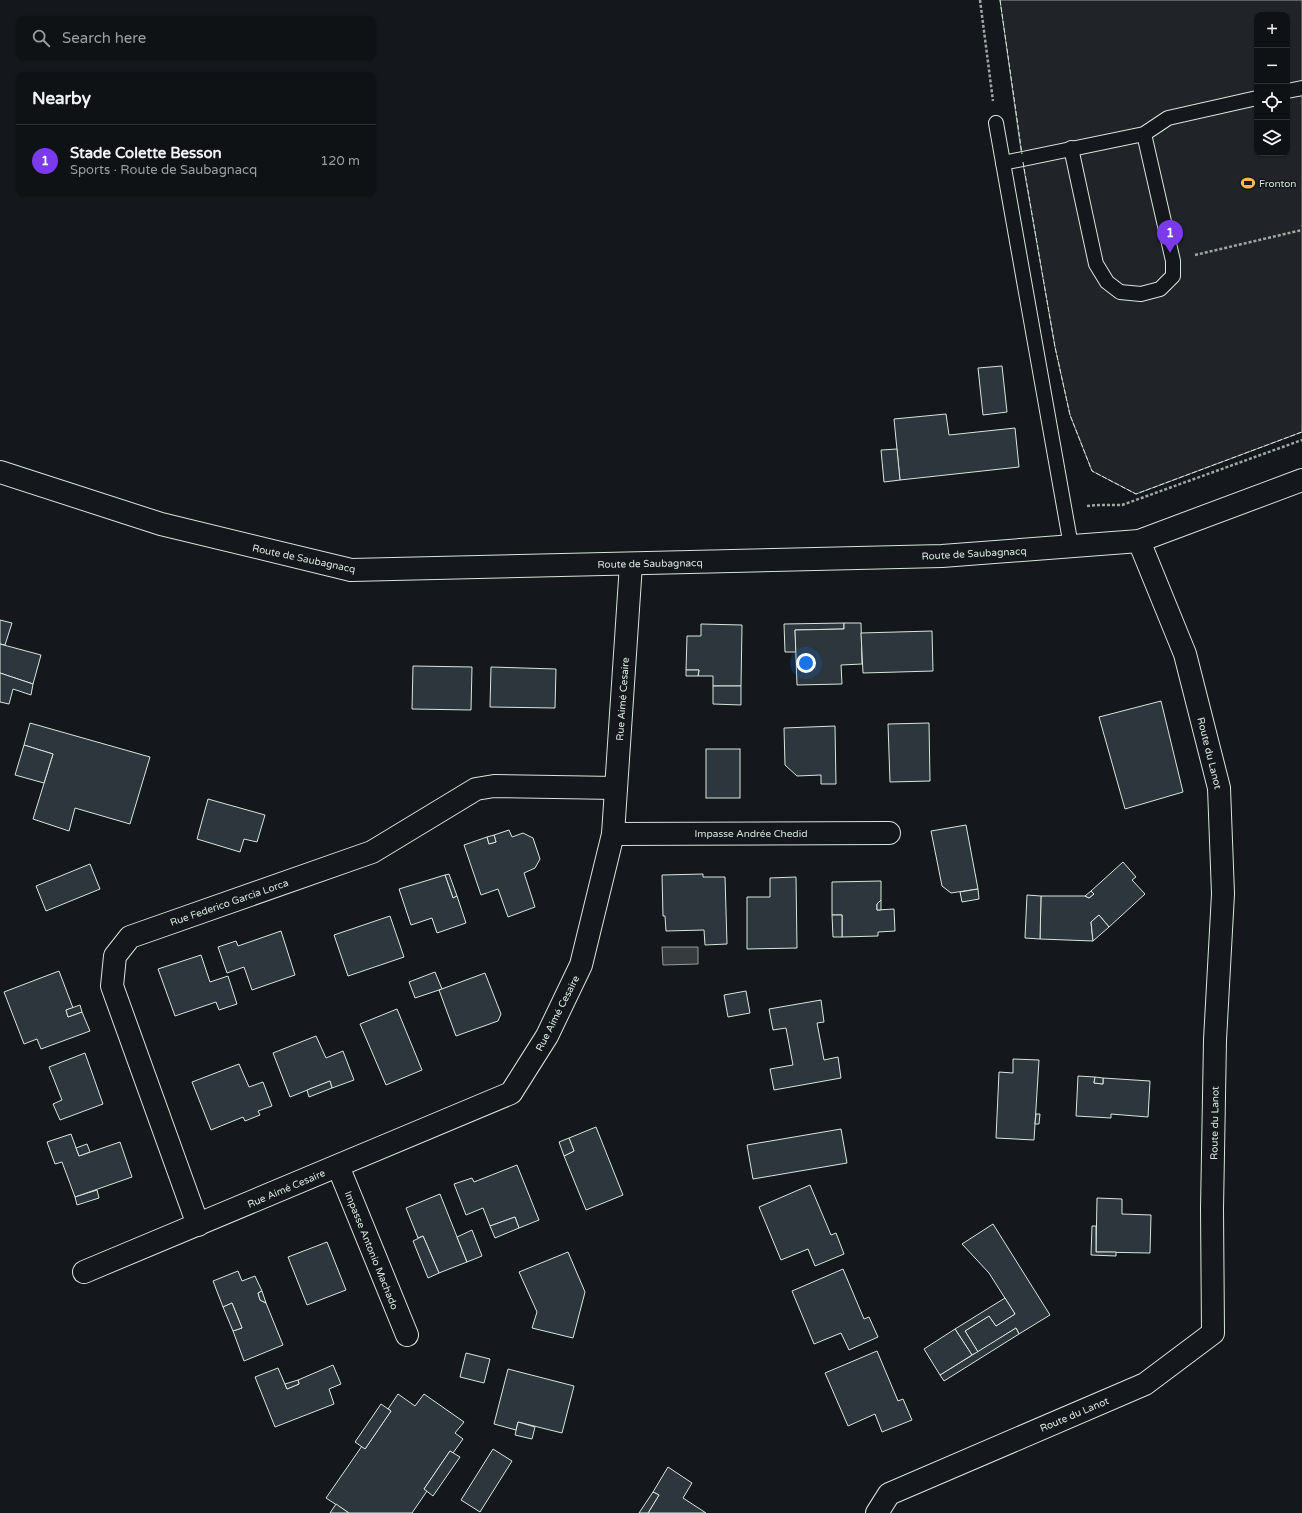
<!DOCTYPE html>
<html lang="en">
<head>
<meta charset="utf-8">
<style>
  body { margin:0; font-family:"Varela Round",sans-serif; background:#1d2022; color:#f1f3f6 }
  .controls { position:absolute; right:12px; top:12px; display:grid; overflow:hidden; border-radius:8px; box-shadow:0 1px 3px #0004 }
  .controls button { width:36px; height:36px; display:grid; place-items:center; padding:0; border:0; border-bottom:1px solid #2f3234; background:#0f1215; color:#f1f3f6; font:20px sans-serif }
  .you { position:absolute; left:806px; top:663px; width:14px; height:14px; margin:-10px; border:3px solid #fff; border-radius:50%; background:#1a73e8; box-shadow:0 0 0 6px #1a73e833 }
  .badge { display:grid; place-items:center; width:26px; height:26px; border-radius:50%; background:#7c3aed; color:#fff; font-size:13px; font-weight:700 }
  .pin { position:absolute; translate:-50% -33px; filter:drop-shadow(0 1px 2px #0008) }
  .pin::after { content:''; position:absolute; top:21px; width:14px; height:12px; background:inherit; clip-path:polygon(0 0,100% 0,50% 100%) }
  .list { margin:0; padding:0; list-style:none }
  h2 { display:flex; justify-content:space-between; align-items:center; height:52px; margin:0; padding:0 16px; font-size:17px }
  h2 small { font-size:13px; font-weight:400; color:#9b9ea0 }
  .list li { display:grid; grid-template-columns:26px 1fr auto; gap:12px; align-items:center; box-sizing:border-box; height:72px; padding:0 16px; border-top:1px solid #2f3234 }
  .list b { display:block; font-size:15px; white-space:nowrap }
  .list p { margin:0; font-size:13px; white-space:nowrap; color:#9b9ea0 }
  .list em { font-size:13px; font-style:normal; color:#9b9ea0 }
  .icon { flex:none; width:22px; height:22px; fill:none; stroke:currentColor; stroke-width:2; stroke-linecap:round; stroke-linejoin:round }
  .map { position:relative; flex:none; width:1302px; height:1513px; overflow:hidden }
  .search { position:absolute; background:#0f1215; box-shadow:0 1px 3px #0004; left:16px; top:16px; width:360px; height:44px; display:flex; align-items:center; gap:10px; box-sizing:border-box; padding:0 14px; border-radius:8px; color:#9b9ea0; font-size:15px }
  .panel { position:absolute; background:#0f1215; box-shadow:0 1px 3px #0004; left:16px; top:72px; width:360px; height:124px; border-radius:8px }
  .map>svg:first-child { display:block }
  .green { fill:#202428; stroke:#939e99; fill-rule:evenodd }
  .water { fill:#363b3e; stroke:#939e99 }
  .building { fill:#2c363c; stroke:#d8e6dc }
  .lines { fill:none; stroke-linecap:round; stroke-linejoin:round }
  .lane-casing { stroke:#d8e6dc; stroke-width:16 }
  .street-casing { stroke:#d8e6dc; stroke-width:24 }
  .path { stroke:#9da8a2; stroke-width:2.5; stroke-dasharray:3 2; stroke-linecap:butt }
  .lane { stroke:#14181c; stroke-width:14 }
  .street { stroke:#14181c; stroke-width:22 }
  .fence { stroke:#d8e6dc; stroke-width:1; stroke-dasharray:5 2; stroke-linecap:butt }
  .labels { text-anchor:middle; stroke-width:3; stroke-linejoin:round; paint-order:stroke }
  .poi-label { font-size:10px; fill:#d8e6dc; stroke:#14181c; text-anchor:start }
  .street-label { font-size:10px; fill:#d8e6dc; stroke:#14181c }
</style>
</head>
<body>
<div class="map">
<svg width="1302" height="1513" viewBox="0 0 1302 1513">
  <rect width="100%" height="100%" fill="#14181c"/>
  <path class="green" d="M1000,0H1302V432L1136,494L1092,471L1070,415L1055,347L1022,158ZM1257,15H1287V153H1257Z"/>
  <polygon class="water" points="662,947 698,947 698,964 663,965"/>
  <g class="building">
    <polygon points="1002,366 1007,412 983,415 978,368"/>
    <polygon points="946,414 949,435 1015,428 1019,467 900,480 894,419"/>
    <polygon points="897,449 900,480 884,482 881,450"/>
    <polygon points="0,620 12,623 5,645 0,644"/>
    <polygon points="844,623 844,629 795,630 796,652 785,652 784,624"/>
    <polygon points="844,623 861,623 862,664 841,665 842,684 797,685 795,630 844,629"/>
    <polygon points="701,624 742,625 741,686 713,686 713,676 698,676 699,670 686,670 687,636 701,636"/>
    <polygon points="932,631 933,671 863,673 861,633"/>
    <polygon points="0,644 41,655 33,684 0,673"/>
    <polygon points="413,666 472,667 471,710 412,709"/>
    <polygon points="491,667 556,669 555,708 490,707"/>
    <polygon points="686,670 699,670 698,676 686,676"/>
    <polygon points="0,673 33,684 31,695 13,689 9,704 0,702"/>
    <polygon points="713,686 741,686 741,705 713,704"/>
    <polygon points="1161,701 1183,792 1125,809 1099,717"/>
    <polygon points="30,723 150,757 130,824 75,808 69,831 33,819 53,754 24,745"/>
    <polygon points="929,723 930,781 890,782 888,724"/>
    <polygon points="835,726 836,784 821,784 821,775 797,776 785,765 784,728"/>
    <polygon points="24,745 53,754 44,783 15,775"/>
    <rect x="706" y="749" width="34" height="49"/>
    <polygon points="208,799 265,815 257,842 244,839 240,852 197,839"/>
    <polygon points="966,825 978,889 951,893 942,886 931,831"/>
    <polygon points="509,830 512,837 523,833 533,838 540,859 535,868 524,873 535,907 508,917 498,889 481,895 464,845 487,837 489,844 496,842 494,835"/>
    <polygon points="494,835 496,842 489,844 487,837"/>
    <polygon points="1123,862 1136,877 1132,880 1145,894 1109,927 1099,915 1091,922 1093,941 1040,939 1041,896 1085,896 1089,898 1094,894 1091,891"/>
    <polygon points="90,864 100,889 46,911 36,886"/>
    <polygon points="449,874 457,896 453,898 445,875"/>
    <polygon points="703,874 703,877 725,877 727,944 705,945 704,930 666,931 665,916 663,916 662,875"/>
    <polygon points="445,875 453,898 457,896 466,923 437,933 432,918 411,925 399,889"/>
    <polygon points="796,877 797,948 747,949 747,897 770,897 770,878"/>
    <polygon points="881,881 881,900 877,904 877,910 894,909 895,931 878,932 878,936 842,937 842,915 832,915 832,882"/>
    <polygon points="978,889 979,899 962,902 960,892"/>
    <polygon points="1091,891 1094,894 1089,898 1085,896"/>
    <polygon points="1027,895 1041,896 1040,939 1025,938"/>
    <polygon points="881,900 881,910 877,910 877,904"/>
    <polygon points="832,915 842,915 842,937 833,937"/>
    <polygon points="1099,915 1109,927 1093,941 1091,922"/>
    <polygon points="390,916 404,957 348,976 334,935"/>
    <polygon points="281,931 295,975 252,990 244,967 227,973 218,947 236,941 238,946"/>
    <polygon points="201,955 210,982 228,976 237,1004 219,1010 216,1002 175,1016 158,969"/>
    <polygon points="59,971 73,1008 66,1010 68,1017 82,1012 90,1031 41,1049 37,1039 24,1044 4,992"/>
    <polygon points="435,972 442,989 415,998 409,982"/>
    <polygon points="485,973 501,1014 498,1021 456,1036 439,990"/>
    <polygon points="746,991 750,1013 728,1017 724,995"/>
    <polygon points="821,1000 824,1022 817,1023 824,1060 838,1057 841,1078 774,1090 770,1069 793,1065 786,1028 773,1030 769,1009"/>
    <polygon points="80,1005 82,1012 68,1017 66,1010"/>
    <polygon points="397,1009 422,1070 386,1085 360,1024"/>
    <polygon points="316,1036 326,1058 343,1051 354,1080 332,1088 330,1081 290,1097 273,1053"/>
    <polygon points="85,1053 103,1104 60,1120 53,1104 62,1100 49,1067"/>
    <polygon points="1013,1059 1039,1060 1034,1140 996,1138 999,1072 1013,1073"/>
    <polygon points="239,1064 249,1087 263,1082 272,1106 258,1111 260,1115 245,1121 243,1117 211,1130 192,1082"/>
    <polygon points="1078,1076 1095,1077 1094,1083 1103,1084 1103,1078 1150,1081 1148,1117 1111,1114 1111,1118 1076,1116"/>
    <polygon points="1095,1077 1103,1078 1103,1084 1094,1083"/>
    <polygon points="330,1081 332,1088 309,1097 307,1090"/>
    <polygon points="1036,1114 1040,1114 1039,1124 1035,1124"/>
    <polygon points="596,1127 623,1195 586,1210 564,1156 574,1151 569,1138"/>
    <polygon points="841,1129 847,1163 753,1179 747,1145"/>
    <polygon points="71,1134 79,1156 120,1142 132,1177 75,1197 62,1162 55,1164 47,1142"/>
    <polygon points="569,1138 574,1151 564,1156 559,1142"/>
    <polygon points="87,1144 90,1152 79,1156 76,1148"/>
    <polygon points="517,1165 539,1220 519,1228 515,1217 490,1226 483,1208 466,1215 454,1184 472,1178 474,1182"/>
    <polygon points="810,1185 831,1235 836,1233 844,1254 815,1266 808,1249 781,1260 759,1207"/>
    <polygon points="97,1190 99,1198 77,1205 75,1197"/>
    <polygon points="440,1194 467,1262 439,1273 423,1236 418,1238 406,1208"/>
    <polygon points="1097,1198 1122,1199 1122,1214 1151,1215 1150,1253 1096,1252"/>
    <polygon points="515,1217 519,1228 495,1238 490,1226"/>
    <polygon points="993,1224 1050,1315 1019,1334 1016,1328 978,1352 965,1331 989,1316 996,1326 1015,1314 989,1273 962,1244"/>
    <polygon points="1092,1226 1096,1226 1096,1252 1116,1252 1116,1256 1091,1255"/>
    <polygon points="472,1230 482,1256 467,1262 457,1237"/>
    <polygon points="423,1236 439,1273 428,1278 413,1241"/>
    <polygon points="327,1242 346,1290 307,1305 288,1257"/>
    <polygon points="568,1252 585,1292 573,1338 532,1328 537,1312 519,1272"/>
    <polygon points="843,1269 864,1319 869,1317 878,1337 849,1350 841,1333 814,1344 792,1291"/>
    <polygon points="238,1271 242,1281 255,1276 262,1291 258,1293 260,1300 266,1303 283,1345 244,1361 233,1331 242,1328 232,1303 223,1307 213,1281"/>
    <polygon points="262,1291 266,1303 260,1300 258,1293"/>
    <polygon points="1005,1298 1015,1314 996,1326 989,1316 965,1331 978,1352 972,1355 955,1329"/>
    <polygon points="232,1303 242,1328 233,1331 223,1307"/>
    <polygon points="1016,1328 1019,1334 944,1381 940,1375"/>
    <polygon points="955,1329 972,1355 940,1375 924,1349"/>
    <polygon points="877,1351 898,1401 903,1399 912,1420 882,1432 875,1414 848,1426 825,1373"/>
    <polygon points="466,1353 490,1359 484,1383 460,1377"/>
    <polygon points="333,1365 341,1384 329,1389 334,1404 275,1427 255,1377 278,1368 287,1389 299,1384 298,1380"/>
    <polygon points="508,1369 574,1386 562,1433 518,1422 516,1430 494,1424"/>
    <polygon points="298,1380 299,1384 287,1389 285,1384"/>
    <polygon points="398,1394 415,1406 424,1394 464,1422 455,1433 463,1439 453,1453 450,1451 424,1489 427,1491 412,1513 349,1513 326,1498 362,1446 365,1449 391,1411 388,1409"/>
    <polygon points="381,1404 391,1411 365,1449 355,1442"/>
    <polygon points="518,1422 535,1427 532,1439 515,1435"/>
    <polygon points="493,1449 512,1461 480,1512 461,1500"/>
    <polygon points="450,1451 460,1457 433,1496 424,1489"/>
    <polygon points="668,1467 692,1483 683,1498 706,1513 648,1513 659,1495 653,1492"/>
    <polygon points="653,1492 659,1495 648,1513 639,1513"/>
    <polygon points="336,1504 349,1513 330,1513"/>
  </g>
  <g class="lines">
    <defs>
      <g id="lane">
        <polyline points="1287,91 1302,88"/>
        <polyline points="996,123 1071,546"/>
        <polyline points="1071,148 1096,264 1107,282 1120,292 1141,294 1160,289 1173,276 1173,261 1144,134"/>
        <polyline points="1003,163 1144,134 1168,118 1257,98"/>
      </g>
      <g id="street">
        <polyline points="0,472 161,524 351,570 942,556 1139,541 1302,480"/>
        <polyline points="613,834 889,833"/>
        <polyline points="338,1166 407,1335"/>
        <polyline points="198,1225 112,986 115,956 130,937 372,852 476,789 494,786 616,788"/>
        <polyline points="84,1272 511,1093 547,1036 581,965 613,834 631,564"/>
        <polyline points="877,1513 889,1494 1145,1384 1213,1333 1212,1209 1215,1040 1223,894 1219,788 1185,654 1139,541"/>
      </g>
    </defs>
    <use href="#lane" class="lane-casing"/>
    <use href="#street" class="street-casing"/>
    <g class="path">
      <polyline points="980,0 993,101"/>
      <polyline points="1195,255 1302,230"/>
      <polyline points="1087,506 1099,505 1122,505 1302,440"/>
    </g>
    <use href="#lane" class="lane"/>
    <use href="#street" class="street"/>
    <g class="fence">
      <polyline points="1000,0 1022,154"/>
      <polyline points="1023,162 1055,347 1070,415 1092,471 1136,494 1302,432"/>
    </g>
  </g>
  <defs>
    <symbol id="stadium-bare" viewBox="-9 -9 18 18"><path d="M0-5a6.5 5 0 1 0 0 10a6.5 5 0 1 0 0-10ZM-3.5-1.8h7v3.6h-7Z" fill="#ffb74d" stroke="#14181c" stroke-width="2.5" paint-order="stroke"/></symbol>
  </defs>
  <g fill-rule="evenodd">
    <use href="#stadium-bare" x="1238" y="173" width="20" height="20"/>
  </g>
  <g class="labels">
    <g class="poi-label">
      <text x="1259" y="187">Fronton</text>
    </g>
    <g class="street-label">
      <text transform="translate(974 553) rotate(-3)" y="4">Route de Saubagnacq</text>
      <text transform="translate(304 558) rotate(12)" y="4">Route de Saubagnacq</text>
      <text transform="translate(650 563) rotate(-1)" y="4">Route de Saubagnacq</text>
      <text transform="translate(622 699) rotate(-86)" y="4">Rue Aimé Cesaire</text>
      <text transform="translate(1210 753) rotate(76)" y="4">Route du Lanot</text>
      <text x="751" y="837">Impasse Andrée Chedid</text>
      <text transform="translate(229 902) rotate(-19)" y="4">Rue Federico Garcia Lorca</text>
      <text transform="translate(557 1013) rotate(-63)" y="4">Rue Aimé Cesaire</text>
      <text transform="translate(1214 1123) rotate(-89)" y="4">Route du Lanot</text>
      <text transform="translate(286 1188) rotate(-23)" y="4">Rue Aimé Cesaire</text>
      <text transform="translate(372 1250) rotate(68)" y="4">Impasse Antonio Machado</text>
      <text transform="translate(1074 1414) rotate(-23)" y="4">Route du Lanot</text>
    </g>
  </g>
</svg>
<div class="controls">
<button>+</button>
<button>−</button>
<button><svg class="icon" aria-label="locate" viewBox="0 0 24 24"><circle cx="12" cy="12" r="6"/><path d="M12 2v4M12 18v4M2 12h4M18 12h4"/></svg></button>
<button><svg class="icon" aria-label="layers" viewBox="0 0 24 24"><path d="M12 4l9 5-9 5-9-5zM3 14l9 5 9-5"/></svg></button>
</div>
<div class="you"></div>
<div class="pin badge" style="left:1170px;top:253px">1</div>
<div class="search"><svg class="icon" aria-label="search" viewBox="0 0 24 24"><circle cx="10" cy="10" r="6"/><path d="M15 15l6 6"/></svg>Search here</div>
<section class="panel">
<h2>Nearby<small></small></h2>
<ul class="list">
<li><span class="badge">1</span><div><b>Stade Colette Besson</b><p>Sports · Route de Saubagnacq</p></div><em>120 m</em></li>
</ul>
</section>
</div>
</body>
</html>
